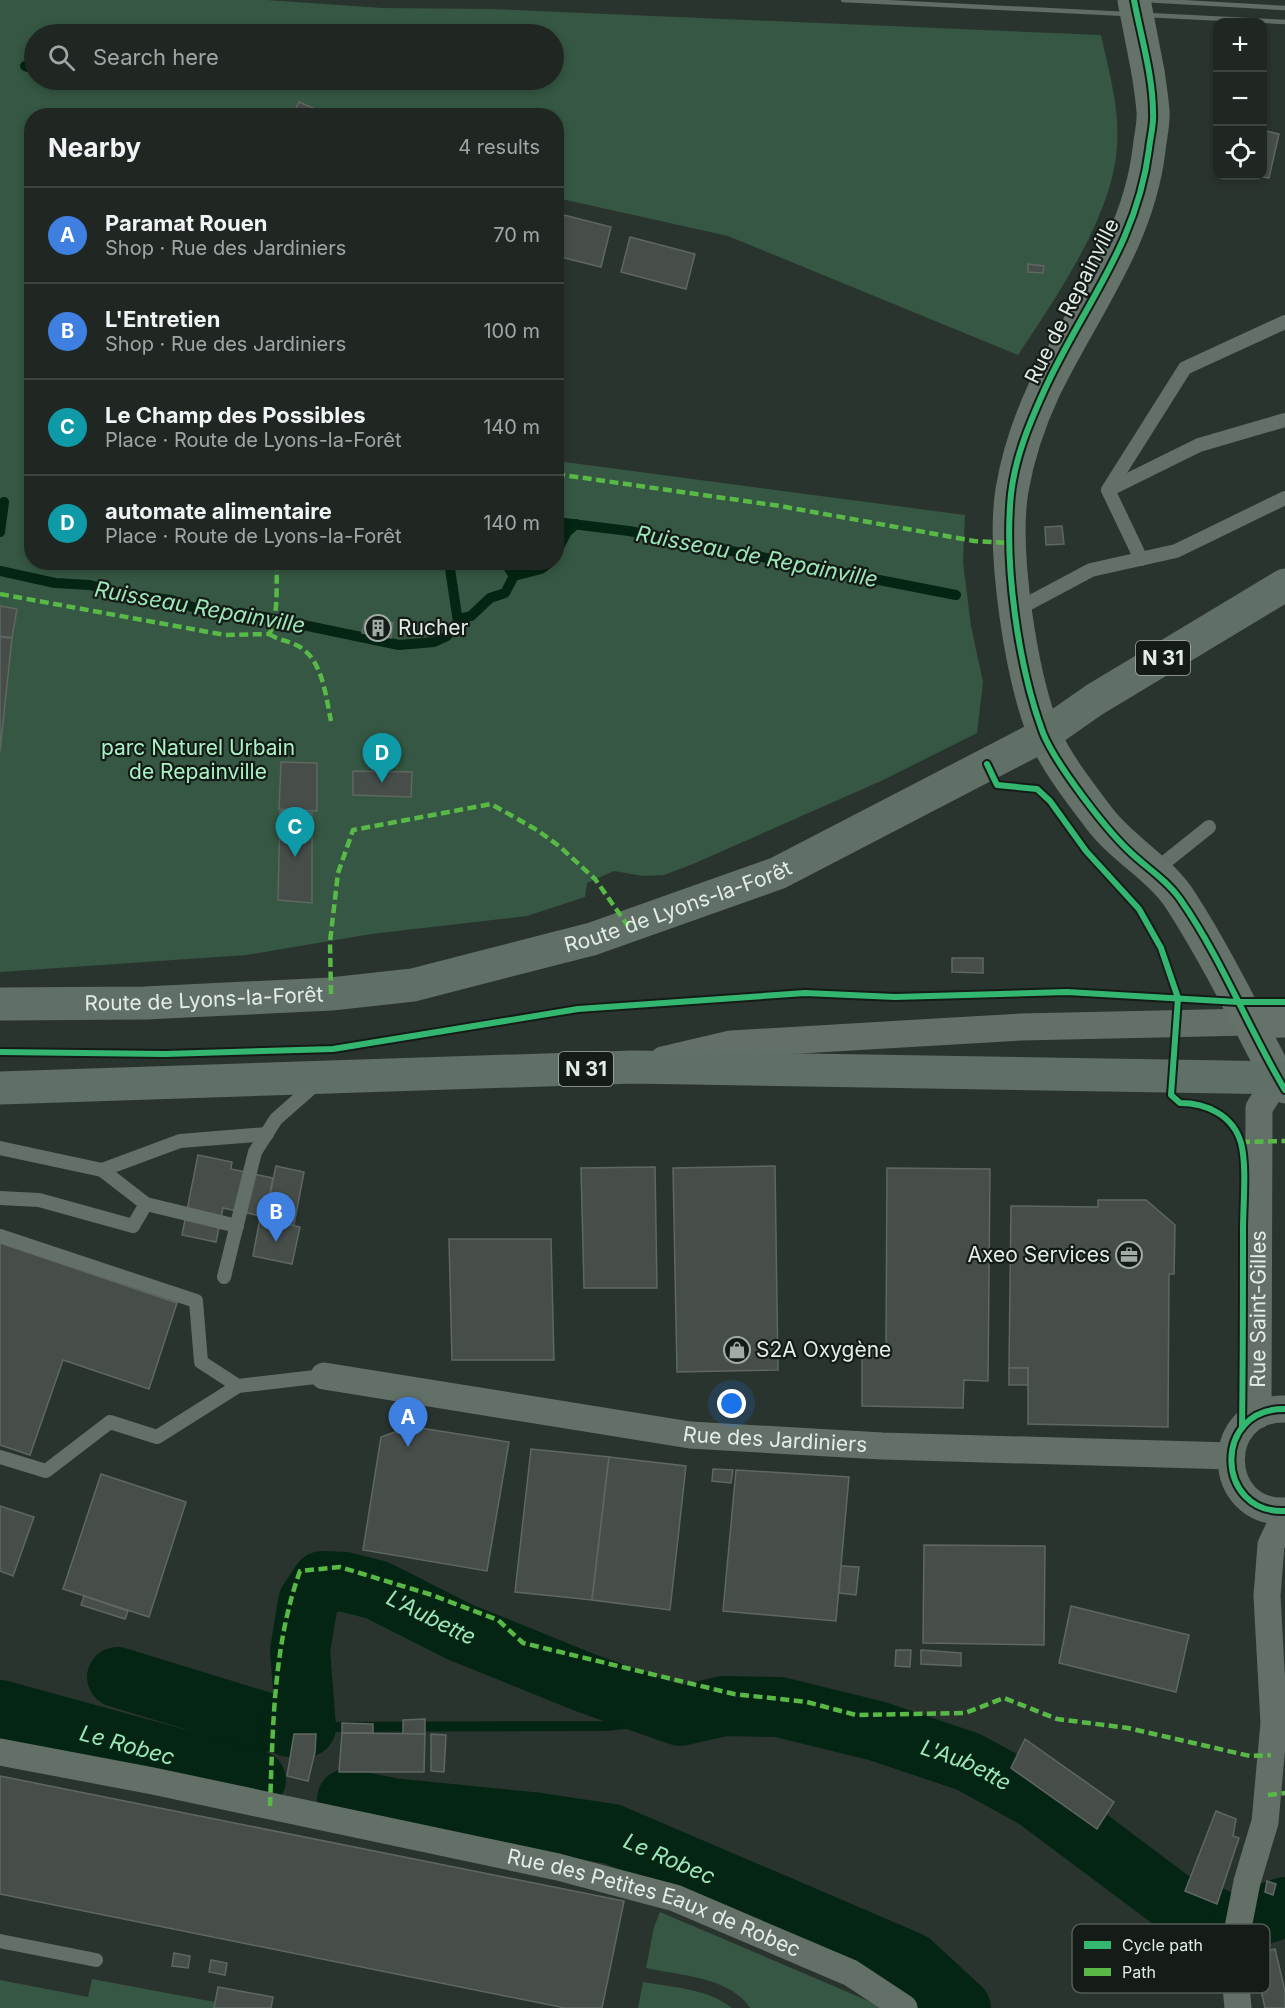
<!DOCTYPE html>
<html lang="en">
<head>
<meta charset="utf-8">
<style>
  body { margin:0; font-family:Inter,sans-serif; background:#282f2a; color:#f1f3f6 }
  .controls { position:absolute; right:18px; top:18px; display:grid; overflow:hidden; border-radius:12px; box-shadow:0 3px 9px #0003 }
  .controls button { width:54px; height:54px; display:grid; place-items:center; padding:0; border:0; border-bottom:2px solid #3d4440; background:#202722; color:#f1f3f6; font:30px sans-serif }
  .you { position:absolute; left:732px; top:1404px; width:21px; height:21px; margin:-15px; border:4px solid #fff; border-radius:50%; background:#1a73e8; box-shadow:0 0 0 9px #1a73e833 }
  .badge { display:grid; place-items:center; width:39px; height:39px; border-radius:50%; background:#a2aca6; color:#fff; font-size:20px; font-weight:700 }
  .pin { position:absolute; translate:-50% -50px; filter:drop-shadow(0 2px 3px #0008) }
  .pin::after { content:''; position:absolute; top:32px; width:21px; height:18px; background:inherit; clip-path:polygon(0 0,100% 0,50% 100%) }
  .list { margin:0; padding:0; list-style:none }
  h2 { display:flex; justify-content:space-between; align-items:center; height:78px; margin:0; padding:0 24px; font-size:26px }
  h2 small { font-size:20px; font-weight:400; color:#a2a5a5 }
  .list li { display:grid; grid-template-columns:39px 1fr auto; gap:18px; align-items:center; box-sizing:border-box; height:96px; padding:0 24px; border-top:2px solid #3d4440 }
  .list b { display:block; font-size:22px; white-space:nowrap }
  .list p { margin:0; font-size:20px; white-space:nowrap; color:#a2a5a5 }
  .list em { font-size:20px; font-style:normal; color:#a2a5a5 }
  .icon { flex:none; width:33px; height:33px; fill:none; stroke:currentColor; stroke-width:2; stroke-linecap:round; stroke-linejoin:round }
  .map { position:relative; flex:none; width:1285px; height:2008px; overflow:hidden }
  .search { position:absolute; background:#202722; box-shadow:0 3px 9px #0003; left:24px; top:24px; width:540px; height:66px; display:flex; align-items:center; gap:15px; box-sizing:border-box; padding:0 21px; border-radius:33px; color:#a2a5a5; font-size:22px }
  .panel { position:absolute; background:#202722; box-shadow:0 3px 9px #0003; left:24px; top:108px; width:540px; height:462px; border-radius:24px }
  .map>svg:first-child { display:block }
  .green { fill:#355743; fill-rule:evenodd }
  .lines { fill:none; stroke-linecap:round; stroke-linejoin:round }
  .stream { stroke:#052514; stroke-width:10 }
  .river { stroke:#052514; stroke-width:60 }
  .building { fill:#474e4a; stroke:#5f6762; stroke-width:1.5 }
  .lane { stroke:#637068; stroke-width:14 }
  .street { stroke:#637068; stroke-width:27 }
  .secondary { stroke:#64726a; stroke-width:33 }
  .primary { stroke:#617067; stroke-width:33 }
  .rail { stroke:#626c66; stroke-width:4.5 }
  .secondary-bridge { stroke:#64726a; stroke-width:33 }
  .quiet { stroke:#58b947; stroke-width:4.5; stroke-dasharray:9 4.5; stroke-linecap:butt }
  .cycleway-casing { stroke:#151c18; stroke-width:10 }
  .cycleway { stroke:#33b770; stroke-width:6 }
  .labels { text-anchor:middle; stroke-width:4.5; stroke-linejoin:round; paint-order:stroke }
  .shield { fill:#151c18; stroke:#a5aea8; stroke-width:1.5 }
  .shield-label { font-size:20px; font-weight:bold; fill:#e3ede6 }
  .street-label { font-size:21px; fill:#e3ede6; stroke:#151c18 }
  .poi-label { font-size:21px; fill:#e3ede6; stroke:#151c18; text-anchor:start }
  .park-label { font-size:21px; fill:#a9f2c3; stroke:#151c18 }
  .water-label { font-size:22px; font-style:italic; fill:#9de6b7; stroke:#151c18 }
  .key { fill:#151c18; stroke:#535b56; stroke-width:1.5 }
  .key-label { font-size:16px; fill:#e3ede6 }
</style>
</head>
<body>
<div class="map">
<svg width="1285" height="2008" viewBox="0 0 1285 2008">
  <rect width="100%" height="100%" fill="#2a342e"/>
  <g class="green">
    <path d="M0,0H267L382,8L490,9L1101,35C1109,72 1120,109 1117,147C1112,218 1056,297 1018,355L728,236L557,198L556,116H32V562H556L557,461L965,515L963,562L971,626L983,682L977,733L881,781L693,864L664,875L643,876L614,871L587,883L585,897L527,916L371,934L246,955L0,972ZM34,34H554V80H34Z"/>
    <path d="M660,1912L871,2002L880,2008H750C731,1977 677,1975 646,1968L654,1927Z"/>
    <polygon points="92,1979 215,2002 214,2008 0,2008 0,1980 88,1997"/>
    <path d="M643,1982C672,1987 709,1989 732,2008H638Z"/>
  </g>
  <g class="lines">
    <g class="stream">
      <polyline points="25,66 34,69"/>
      <polyline points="556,522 629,531 956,595"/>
      <polyline points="0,532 4,502"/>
      <polyline points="556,553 567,532 576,524"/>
      <polyline points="505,562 514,576"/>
      <polyline points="0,571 55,583 90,585 122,594 171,600 202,610 265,617 399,645 434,642 447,636 458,622 449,562"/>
      <polyline points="458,619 471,616 490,598 505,593 514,576 541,569 550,562"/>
      <polyline points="306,1727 606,1726 657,1721 680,1716"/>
    </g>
    <g class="river">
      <polyline points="117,1677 264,1722"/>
      <path id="s1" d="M0,1710L256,1780"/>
      <path id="s2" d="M289,1727H306L300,1651L308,1602L322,1581L345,1582L377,1590L460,1632L586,1683L680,1716L724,1706L779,1707L877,1731L969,1762L1036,1799L1175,1903L1216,1918"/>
      <path id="s3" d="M347,1799L392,1808L532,1822L612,1834L911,1962L961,2008"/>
      <polyline points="1244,1921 1285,1907"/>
    </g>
  </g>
  <g class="building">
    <polygon points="299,102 320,111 318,116 292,116"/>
    <polygon points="1262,130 1279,134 1269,178 1256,176 1262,176"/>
    <polygon points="556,213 611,227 601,267 556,256"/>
    <polygon points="630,237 695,254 686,289 621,272"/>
    <polygon points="1028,264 1044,266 1043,273 1028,272"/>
    <polygon points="1062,526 1064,544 1046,545 1045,527"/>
    <polygon points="0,606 17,609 12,638 0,636"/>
    <polygon points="365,620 393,623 391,638 362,633"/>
    <polygon points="0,637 12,638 0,751"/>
    <polygon points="281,762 317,763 317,811 279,809"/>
    <polygon points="353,771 412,772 411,797 353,795"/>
    <polygon points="280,811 312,813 312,903 278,900"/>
    <polygon points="952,958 983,958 983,973 952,972"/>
    <polygon points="198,1155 232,1162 231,1169 273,1178 265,1217 223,1208 216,1242 182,1235"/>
    <polygon points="276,1166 304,1172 294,1225 265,1219"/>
    <polygon points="775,1166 778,1370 677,1372 673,1168"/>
    <polygon points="655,1167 657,1288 584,1288 581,1168"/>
    <polygon points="887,1168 990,1169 988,1381 964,1380 963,1408 862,1406 862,1351 886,1350"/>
    <polygon points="1098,1200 1146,1200 1175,1225 1174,1274 1169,1274 1168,1427 1028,1424 1028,1368 1009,1368 1011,1206 1098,1207"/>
    <polygon points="260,1218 300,1227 292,1264 253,1256"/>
    <polygon points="449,1239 551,1239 554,1360 452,1360"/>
    <polygon points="0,1243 177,1303 149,1389 63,1360 30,1455 0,1445"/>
    <rect x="1009" y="1368" width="19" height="17"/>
    <polygon points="406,1428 421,1428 509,1442 487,1571 363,1550 381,1437"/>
    <polygon points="531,1449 609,1457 592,1600 515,1592"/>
    <polygon points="609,1457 686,1466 670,1610 592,1600"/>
    <polygon points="713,1469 733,1470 731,1483 712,1481"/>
    <polygon points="736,1470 849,1477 836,1621 723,1611"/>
    <polygon points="101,1474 186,1502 149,1617 63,1589"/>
    <polygon points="0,1506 34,1517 13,1576 0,1571"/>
    <polygon points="924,1545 1045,1546 1044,1645 923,1643"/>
    <polygon points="841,1566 859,1567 856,1595 839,1593"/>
    <polygon points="84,1596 128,1611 125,1619 81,1605"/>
    <polygon points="1071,1606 1189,1635 1176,1692 1059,1663"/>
    <polygon points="896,1650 911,1650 910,1667 895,1666"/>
    <polygon points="921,1650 961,1653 961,1666 921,1664"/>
    <polygon points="425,1719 425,1734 403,1734 403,1720"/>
    <polygon points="342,1723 373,1724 373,1733 342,1733"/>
    <polygon points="342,1733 425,1734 424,1772 339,1772"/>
    <polygon points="294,1734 316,1734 315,1752 308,1781 287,1776"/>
    <polygon points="431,1734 446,1735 444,1772 431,1771"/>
    <polygon points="1025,1739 1114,1802 1097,1829 1011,1768"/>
    <polygon points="0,1776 624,1901 602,2008 565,2008 0,1894"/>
    <polygon points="1216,1811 1236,1819 1233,1836 1239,1838 1217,1904 1185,1891"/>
    <polygon points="1267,1881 1276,1884 1273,1895 1265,1892"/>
    <polygon points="1275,1949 1285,1991 1285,2008 1265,2008 1254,1960 1254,1954"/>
    <polygon points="174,1953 190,1956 188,1968 172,1966"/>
    <polygon points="211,1960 227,1963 225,1975 209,1972"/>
    <polygon points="218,1987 273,1997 271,2008 214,2008"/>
  </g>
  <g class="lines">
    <g class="lane">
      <polyline points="1110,489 1199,445 1285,420"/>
      <polyline points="1141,559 1108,490 1185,368 1285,322"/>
      <polyline points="1016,610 1091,570 1176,551 1285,498"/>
      <polyline points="1154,871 1209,827"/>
      <polyline points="0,1148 102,1170 180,1141 267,1134"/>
      <polyline points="102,1170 146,1204 237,1226"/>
      <polyline points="0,1198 39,1200 133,1226 146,1204"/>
      <polyline points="0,1236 196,1301 201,1362 238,1386"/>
      <polyline points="224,1277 255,1152 276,1119 317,1083"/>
      <polyline points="0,1457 46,1471 110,1422 157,1437 238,1386 324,1376"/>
      <polyline points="0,1941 96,1960"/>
    </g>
    <g class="street">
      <polyline points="663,1060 731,1044 1021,1027 1250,1022"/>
      <path id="s4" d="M324,1376L690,1435L882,1446L1231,1456"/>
      <path d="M1285,1409C1212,1408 1215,1514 1285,1511"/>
      <path id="s5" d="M1258,1415L1259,1108L1278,1078L1285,1090"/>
      <path id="s6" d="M0,1752L153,1781L558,1867L675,1898L851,1973L904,2008"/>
      <polyline points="1238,2008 1233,1953 1247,1882 1265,1822 1274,1723 1267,1596 1271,1545 1285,1515"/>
    </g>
    <g class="secondary">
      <path d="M1148,72C1150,85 1152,98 1153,111C1154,124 1150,138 1149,150C1138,241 1083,309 1044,390C1029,422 1018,455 1012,490C1002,552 1021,675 1044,733C1054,760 1081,794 1099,818C1122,849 1161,869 1181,901C1217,957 1247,1019 1278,1078"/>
      <polyline points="1250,1022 1285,1021"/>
    </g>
    <g class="primary">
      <path id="s7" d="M0,1004L145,1003L331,994L413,985L592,939L778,873L1044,735L1094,700L1285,585"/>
      <polyline points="0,1088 633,1067 1285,1078"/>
    </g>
    <g class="rail">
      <polyline points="843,0 1285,22"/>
      <polyline points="1145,0 1285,8"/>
    </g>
    <polyline class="secondary-bridge" points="1134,0 1148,72"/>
    <g class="quiet">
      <polyline points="556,474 780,506 974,541 1010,543"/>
      <path d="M0,594L225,635L269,634C279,620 276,580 277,562"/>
      <path d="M269,634C278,640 290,641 300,647C323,661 326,698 331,721"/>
      <polyline points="331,994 330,942 338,873 353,830 491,804 537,830 559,846 595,879 628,926"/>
      <polyline points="1241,1142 1285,1141"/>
      <polyline points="1268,1795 1285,1793"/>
      <path d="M270,1806C273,1727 273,1646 300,1571L340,1567L432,1595L498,1620L523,1643L734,1694L807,1702L856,1715L965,1713L1004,1698L1057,1719L1128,1728L1250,1756L1271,1755"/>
    </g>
    <defs>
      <g id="cycleway">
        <path d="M1134,0C1141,37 1153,76 1153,113C1154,125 1150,138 1149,149C1137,245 1082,307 1044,391C1029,424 1015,458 1011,494C1004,565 1018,666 1043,733C1055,763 1104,827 1128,850C1145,867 1166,879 1180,899C1222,959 1248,1028 1285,1090"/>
        <path d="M987,764L997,785L1037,789L1050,801L1086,851L1139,909L1161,948L1178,998L1171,1095L1180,1103C1206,1103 1233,1115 1241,1143C1247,1165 1243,1206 1243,1230C1243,1296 1243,1361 1242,1427"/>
        <polyline points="0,1052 165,1054 333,1049 578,1009 805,993 895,997 1067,992 1238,1002 1285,1002"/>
        <path d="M1285,1409C1212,1408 1215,1514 1285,1511"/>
      </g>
    </defs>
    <use href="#cycleway" class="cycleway-casing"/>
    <use href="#cycleway" class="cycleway"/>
  </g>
  <defs>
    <symbol id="building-ring" viewBox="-11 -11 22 22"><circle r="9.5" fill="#151c18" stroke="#a2aca6" stroke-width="1.5"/><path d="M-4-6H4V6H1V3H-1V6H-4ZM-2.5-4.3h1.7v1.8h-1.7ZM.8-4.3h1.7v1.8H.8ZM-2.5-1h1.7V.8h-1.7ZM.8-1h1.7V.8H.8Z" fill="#a2aca6"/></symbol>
    <symbol id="office-ring" viewBox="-11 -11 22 22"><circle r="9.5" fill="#151c18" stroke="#a2aca6" stroke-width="1.5"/><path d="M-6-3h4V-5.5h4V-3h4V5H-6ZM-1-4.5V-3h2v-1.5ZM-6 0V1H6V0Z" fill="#a2aca6"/></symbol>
    <symbol id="shop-ring" viewBox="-11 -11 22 22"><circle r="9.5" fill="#151c18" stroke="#a2aca6" stroke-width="1.5"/><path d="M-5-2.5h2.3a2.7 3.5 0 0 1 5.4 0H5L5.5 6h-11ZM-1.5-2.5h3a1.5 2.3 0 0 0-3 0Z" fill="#a2aca6"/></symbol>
  </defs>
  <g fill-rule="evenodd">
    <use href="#building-ring" x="363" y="613" width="30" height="30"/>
    <use href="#office-ring" x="1114" y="1240" width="30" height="30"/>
    <use href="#shop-ring" x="722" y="1335" width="30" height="30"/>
  </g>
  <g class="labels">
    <g class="shield">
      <rect x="1136" y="641" width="54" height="34" rx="4.5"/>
      <rect x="559" y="1052" width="54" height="34" rx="4.5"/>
    </g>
    <g class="shield-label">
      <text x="1163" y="665">N 31</text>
      <text x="586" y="1076">N 31</text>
    </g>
    <g class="street-label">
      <text transform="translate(1072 301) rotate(-63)" y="7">Rue de Repainville</text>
      <text dy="7" stroke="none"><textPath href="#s7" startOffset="690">Route de Lyons-la-Forêt</textPath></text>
      <text dy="7" stroke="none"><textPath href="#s7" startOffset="204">Route de Lyons-la-Forêt</textPath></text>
      <text dy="7" stroke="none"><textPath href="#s5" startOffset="106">Rue Saint-Gilles</textPath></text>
      <text dy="7" stroke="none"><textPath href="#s4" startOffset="456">Rue des Jardiniers</textPath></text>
      <text dy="7" stroke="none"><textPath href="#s6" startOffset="672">Rue des Petites Eaux de Robec</textPath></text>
    </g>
    <g class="poi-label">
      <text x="398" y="635">Rucher</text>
      <text x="1110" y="1262" text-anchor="end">Axeo Services</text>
      <text x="756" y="1357">S2A Oxygène</text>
    </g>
    <g class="park-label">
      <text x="198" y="755">parc Naturel Urbain<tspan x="198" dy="24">de Repainville</tspan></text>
    </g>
    <g class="water-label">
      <text transform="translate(757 556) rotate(11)" y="8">Ruisseau de Repainville</text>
      <text transform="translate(200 607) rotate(10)" y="8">Ruisseau Repainville</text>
      <text dy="8" stroke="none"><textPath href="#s2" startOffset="285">L'Aubette</textPath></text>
      <text dy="8" stroke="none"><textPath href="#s1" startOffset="132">Le Robec</textPath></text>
      <text dy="8" stroke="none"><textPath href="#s2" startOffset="849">L'Aubette</textPath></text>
      <text dy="8" stroke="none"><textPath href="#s3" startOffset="330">Le Robec</textPath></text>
    </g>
  </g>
  <rect x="1072" y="1924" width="198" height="69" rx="9" class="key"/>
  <rect x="1084" y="1941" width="27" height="8" fill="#33b770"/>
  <rect x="1084" y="1968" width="27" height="8" fill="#58b947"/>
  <g class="key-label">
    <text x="1122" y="1951">Cycle path</text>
    <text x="1122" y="1978">Path</text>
  </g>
</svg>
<div class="controls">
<button>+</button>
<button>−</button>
<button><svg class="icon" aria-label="locate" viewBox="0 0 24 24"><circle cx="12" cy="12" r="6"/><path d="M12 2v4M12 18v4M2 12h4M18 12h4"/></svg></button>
</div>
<div class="you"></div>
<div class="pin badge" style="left:408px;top:1447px;background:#3f7fe0">A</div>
<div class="pin badge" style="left:276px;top:1242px;background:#3f7fe0">B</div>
<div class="pin badge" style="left:295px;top:857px;background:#0f9aa8">C</div>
<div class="pin badge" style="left:382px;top:783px;background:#0f9aa8">D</div>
<div class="search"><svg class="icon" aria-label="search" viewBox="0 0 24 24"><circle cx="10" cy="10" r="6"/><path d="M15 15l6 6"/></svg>Search here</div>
<section class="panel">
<h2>Nearby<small>4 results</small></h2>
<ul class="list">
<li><span class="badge" style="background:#3f7fe0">A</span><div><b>Paramat Rouen</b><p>Shop · Rue des Jardiniers</p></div><em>70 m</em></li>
<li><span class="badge" style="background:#3f7fe0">B</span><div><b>L'Entretien</b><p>Shop · Rue des Jardiniers</p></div><em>100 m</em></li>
<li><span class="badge" style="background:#0f9aa8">C</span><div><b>Le Champ des Possibles</b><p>Place · Route de Lyons-la-Forêt</p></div><em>140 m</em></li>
<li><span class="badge" style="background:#0f9aa8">D</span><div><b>automate alimentaire</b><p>Place · Route de Lyons-la-Forêt</p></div><em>140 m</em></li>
</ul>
</section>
</div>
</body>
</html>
